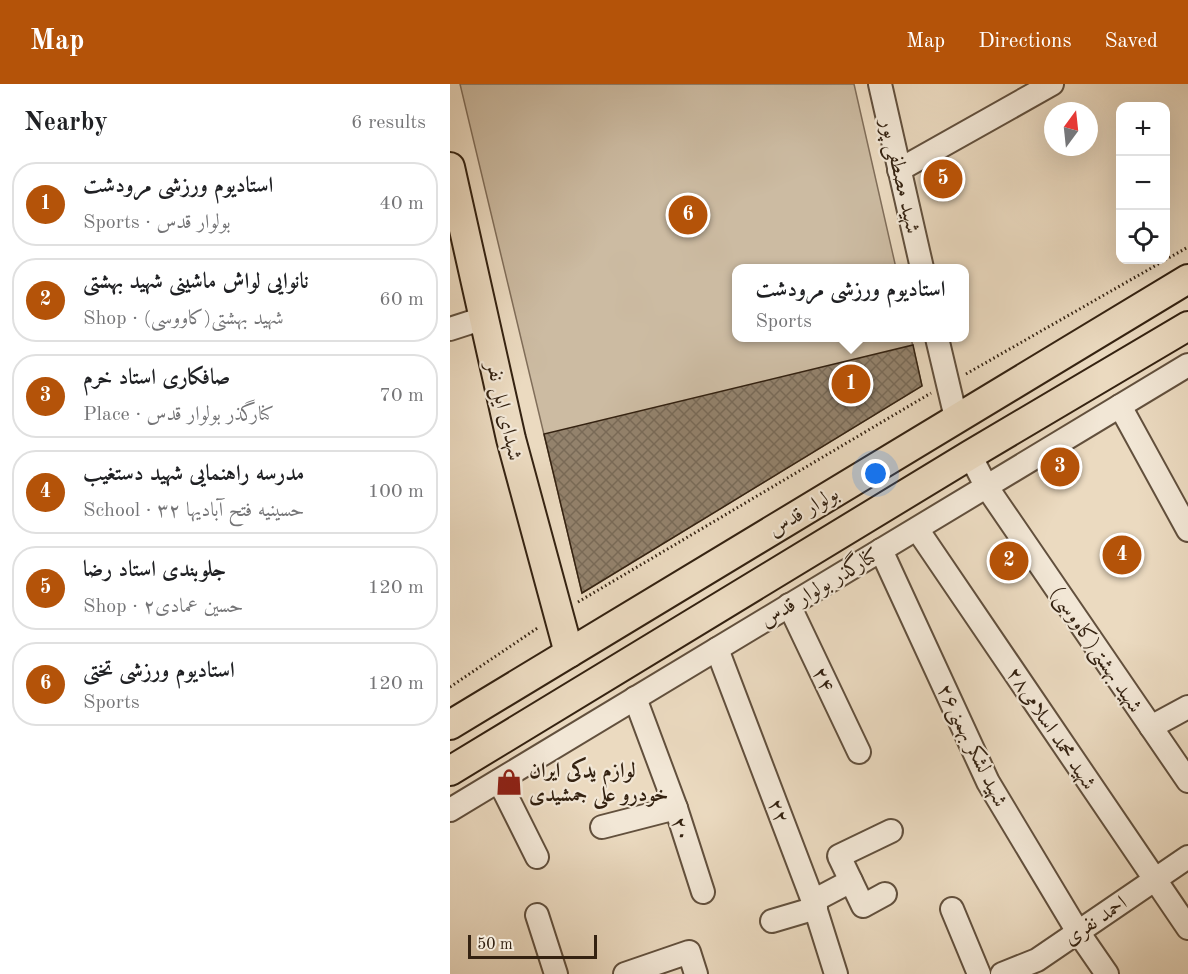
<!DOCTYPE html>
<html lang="en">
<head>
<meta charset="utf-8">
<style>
  body { margin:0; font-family:"Old Standard TT",Amiri,serif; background:#f6f6f6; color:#202124 }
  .controls { position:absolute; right:18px; top:18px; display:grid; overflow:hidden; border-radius:12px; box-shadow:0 6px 24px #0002 }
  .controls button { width:54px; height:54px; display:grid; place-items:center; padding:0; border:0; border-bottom:2px solid #e0e0e0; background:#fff; color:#202124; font:30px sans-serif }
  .compass { position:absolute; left:594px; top:18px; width:54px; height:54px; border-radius:50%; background:#fff; box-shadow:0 6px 24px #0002; rotate:15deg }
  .scale { position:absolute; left:18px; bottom:15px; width:129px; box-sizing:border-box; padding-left:6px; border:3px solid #342211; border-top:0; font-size:16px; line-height:21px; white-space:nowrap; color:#342211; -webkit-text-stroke:4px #f2e7d6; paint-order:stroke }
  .you { position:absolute; left:426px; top:390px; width:21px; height:21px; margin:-15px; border:4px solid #fff; border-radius:50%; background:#1a73e8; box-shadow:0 0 0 9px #1a73e833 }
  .badge { display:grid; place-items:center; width:39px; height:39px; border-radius:50%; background:#b45309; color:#fff; font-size:20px; font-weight:700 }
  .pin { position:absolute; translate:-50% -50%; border:3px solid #fff; box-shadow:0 2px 6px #0006 }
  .popup { position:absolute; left:282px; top:180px; width:237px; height:78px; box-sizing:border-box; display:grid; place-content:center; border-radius:12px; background:#fff; filter:drop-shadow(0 2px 4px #0005); font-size:20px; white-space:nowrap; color:#757577 }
  .popup b { font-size:22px; color:#202124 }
  .popup::after { content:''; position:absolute; left:50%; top:100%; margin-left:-12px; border:12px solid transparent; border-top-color:#fff }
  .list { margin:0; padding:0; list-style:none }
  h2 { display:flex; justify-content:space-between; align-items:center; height:78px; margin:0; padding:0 24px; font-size:26px }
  h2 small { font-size:20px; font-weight:400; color:#757577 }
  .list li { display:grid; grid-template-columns:39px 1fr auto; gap:18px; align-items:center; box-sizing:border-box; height:84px; margin:0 12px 12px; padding:0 12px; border:2px solid #e0e0e0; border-radius:24px }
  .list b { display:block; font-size:22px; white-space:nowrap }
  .list p { margin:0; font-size:20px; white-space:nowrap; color:#757577 }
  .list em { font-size:20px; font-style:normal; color:#757577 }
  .icon { flex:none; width:33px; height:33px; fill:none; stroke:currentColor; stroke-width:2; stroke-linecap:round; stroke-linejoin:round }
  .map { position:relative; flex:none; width:738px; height:890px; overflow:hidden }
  header { display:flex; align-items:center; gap:36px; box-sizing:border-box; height:84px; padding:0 30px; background:#b45309; color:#fff }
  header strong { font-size:28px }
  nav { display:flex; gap:33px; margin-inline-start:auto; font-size:21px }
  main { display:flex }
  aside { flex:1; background:#fff }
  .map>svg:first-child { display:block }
  .pitch { fill:#ccbba2; stroke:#806e5a; stroke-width:1.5 }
  .building { fill:url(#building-cross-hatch); stroke:#342211; stroke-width:1.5 }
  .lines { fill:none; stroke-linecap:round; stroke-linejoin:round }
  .minor-casing { stroke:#62503d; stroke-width:26 }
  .major-casing { stroke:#342211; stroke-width:32 }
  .path { stroke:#342211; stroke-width:3; stroke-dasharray:1.5 3; stroke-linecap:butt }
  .minor { stroke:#f2e7d6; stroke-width:22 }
  .major { stroke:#ebdac0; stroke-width:28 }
  .labels { text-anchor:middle; stroke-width:4.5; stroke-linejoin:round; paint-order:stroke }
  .street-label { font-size:21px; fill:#342211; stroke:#f2e7d6 }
  .poi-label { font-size:21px; font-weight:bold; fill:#342211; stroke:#f2e7d6; text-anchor:start }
</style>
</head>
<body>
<header>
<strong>Map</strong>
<nav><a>Map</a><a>Directions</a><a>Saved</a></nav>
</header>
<main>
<aside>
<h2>Nearby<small>6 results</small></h2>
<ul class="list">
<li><span class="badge">1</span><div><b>استادیوم ورزشی مرودشت</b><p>Sports · بولوار قدس</p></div><em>40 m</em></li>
<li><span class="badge">2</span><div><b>نانوایی لواش ماشینی شهید بهشتی</b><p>Shop · شهید بهشتی(کاووسی)</p></div><em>60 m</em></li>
<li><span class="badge">3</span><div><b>صافکاری استاد خرم</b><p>Place · کنارگذر بولوار قدس</p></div><em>70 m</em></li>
<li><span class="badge">4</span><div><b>مدرسه راهنمایی شهید دستغیب</b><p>School · حسینیه فتح آبادیها ۳۲</p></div><em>100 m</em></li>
<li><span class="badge">5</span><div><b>جلوبندی استاد رضا</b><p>Shop · حسین عمادی۲</p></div><em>120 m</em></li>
<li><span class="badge">6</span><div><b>استادیوم ورزشی تختی</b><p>Sports</p></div><em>120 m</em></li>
</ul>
</aside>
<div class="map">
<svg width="738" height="890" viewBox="0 0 738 890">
  <defs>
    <pattern id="building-cross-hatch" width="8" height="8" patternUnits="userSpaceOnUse" patternTransform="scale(1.5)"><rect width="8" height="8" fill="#93826c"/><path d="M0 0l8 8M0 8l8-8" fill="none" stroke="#796a57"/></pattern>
  </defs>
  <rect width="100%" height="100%" fill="#ebdac0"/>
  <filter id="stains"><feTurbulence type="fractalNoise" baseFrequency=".00333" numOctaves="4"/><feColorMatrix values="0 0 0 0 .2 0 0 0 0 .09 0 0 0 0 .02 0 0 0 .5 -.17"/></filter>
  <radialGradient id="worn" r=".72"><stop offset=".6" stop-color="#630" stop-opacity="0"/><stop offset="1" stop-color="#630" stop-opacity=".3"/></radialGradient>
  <polygon class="pitch" points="10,0 404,0 446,184 287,184 287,254 461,254 472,302 132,509"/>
  <g class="building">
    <polygon points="463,261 472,302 132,509 94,350"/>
    <polygon points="611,368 623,389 608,398 596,377"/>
  </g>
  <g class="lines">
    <defs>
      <g id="minor">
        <polyline points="430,0 472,184"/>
        <polyline points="449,86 602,0"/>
        <polyline points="0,245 34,234"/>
        <polyline points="487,254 506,334"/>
        <polyline points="670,322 738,446"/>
        <polyline points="520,371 536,402 738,697"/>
        <polyline points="467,445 738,844"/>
        <polyline points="431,466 538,698 628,848 657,890"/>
        <polyline points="339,521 409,668"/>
        <polyline points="267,565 363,817 386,890"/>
        <polyline points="185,614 226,724 253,808"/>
        <polyline points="701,643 738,623"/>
        <polyline points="49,697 87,773"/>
        <polyline points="0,726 738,281"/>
        <polyline points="152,743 226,724"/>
        <polyline points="435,810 413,822 389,772 441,747"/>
        <polyline points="363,817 401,797"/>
        <polyline points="502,825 529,890"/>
        <polyline points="87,831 106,890"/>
        <polyline points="322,837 366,824"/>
        <polyline points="175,890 239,868 246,890"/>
        <polyline points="552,890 587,876 738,773"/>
      </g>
      <g id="major">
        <polyline points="0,83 61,355 119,569"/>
        <polyline points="0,641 738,195"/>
        <polyline points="0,687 520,371 738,242"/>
      </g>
    </defs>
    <use href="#minor" class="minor-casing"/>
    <use href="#major" class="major-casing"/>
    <g class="path">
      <polyline points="516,290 738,163"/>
      <polyline points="128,518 481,309"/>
      <polyline points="0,603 89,543"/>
    </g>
    <use href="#minor" class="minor"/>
    <use href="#major" class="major"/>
  </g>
  <defs>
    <symbol id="shop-bare" viewBox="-9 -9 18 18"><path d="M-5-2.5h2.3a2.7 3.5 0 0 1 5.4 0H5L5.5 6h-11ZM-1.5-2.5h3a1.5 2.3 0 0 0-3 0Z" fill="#8f2418" stroke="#f2e7d6" stroke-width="2.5" paint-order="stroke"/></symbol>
  </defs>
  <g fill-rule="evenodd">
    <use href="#shop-bare" x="40" y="679" width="38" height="38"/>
  </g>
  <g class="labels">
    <g class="street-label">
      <text transform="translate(451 92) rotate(77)" y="7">شهید مصطفی پور</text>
      <text transform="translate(55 327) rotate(77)" y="7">شهدای ایل نفر</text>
      <text transform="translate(353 427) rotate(-31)" y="7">بولوار قدس</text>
      <text transform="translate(369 503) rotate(-31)" y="7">کنارگذر بولوار قدس</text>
      <text transform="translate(647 565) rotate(56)" y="7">شهید بهشتی(کاووسی)</text>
      <text transform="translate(374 595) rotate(65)" y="7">۲۴</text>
      <text transform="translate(602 644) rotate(56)" y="7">شهید محمد اسلامی۲۸</text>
      <text transform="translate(523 661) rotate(64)" y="7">شهید لشکر بهمنی۲۶</text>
      <text transform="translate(329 727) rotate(69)" y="7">۲۲</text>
      <text transform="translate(232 745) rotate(72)" y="7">۲۰</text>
      <text transform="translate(645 836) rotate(-34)" y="7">احمد نفری</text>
    </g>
    <g class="poi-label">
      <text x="79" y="693">لوازم یدکی ایران<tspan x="79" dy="24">خودرو علی جمشیدی</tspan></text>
    </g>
  </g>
  <rect width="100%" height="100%" filter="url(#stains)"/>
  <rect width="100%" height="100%" fill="url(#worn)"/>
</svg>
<div class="controls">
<button>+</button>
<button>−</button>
<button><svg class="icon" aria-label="locate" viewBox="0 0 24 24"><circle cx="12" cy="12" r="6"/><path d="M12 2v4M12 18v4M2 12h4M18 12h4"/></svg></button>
</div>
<svg class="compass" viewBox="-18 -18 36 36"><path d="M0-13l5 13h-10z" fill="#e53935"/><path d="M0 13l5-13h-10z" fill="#757577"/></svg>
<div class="scale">50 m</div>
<div class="you"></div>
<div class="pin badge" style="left:401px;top:300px">1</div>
<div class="popup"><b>استادیوم ورزشی مرودشت</b>Sports</div>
<div class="pin badge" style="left:559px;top:477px">2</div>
<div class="pin badge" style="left:610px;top:383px">3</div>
<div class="pin badge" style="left:672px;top:471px">4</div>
<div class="pin badge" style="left:493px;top:95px">5</div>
<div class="pin badge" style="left:238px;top:131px">6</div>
</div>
</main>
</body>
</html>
